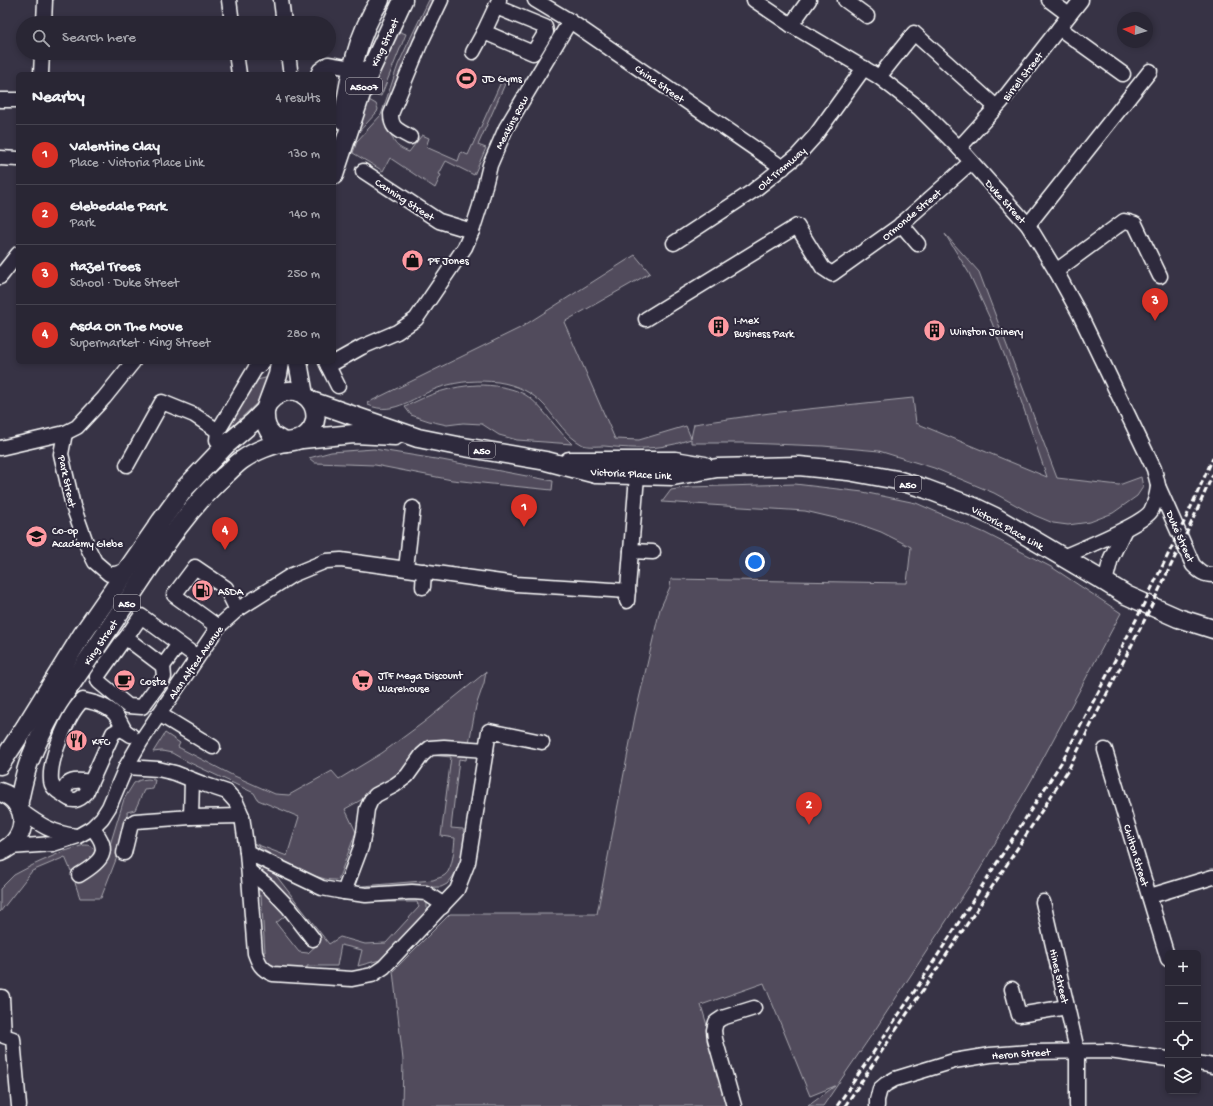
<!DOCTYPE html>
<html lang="en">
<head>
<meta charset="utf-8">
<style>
  body { margin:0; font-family:"Gochi Hand",sans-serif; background:#353240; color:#f1f3f6 }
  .controls { position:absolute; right:12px; bottom:12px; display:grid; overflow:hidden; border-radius:6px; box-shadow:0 2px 6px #0003 }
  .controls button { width:36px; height:36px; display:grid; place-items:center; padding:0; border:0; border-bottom:1px solid #45434f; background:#292634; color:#f1f3f6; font:20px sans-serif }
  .compass { position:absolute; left:1117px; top:12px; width:36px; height:36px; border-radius:50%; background:#292634; box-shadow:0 2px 6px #0003; rotate:274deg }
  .you { position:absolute; left:755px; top:562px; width:14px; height:14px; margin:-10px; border:3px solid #fff; border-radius:50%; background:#1a73e8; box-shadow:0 0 0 6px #1a73e833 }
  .badge { display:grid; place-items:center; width:26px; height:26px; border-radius:50%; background:#d93025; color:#fff; font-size:13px; font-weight:700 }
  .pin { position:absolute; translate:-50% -33px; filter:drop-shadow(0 1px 2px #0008) }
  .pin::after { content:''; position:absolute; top:21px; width:14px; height:12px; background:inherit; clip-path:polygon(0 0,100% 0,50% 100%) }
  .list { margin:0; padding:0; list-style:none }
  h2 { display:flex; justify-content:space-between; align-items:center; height:52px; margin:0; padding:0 16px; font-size:17px }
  h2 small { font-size:13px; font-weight:400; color:#a5a5ac }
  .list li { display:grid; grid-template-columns:26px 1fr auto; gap:12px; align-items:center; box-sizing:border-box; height:60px; padding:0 16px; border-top:1px solid #45434f }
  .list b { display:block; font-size:15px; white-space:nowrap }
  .list p { margin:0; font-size:13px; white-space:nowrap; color:#a5a5ac }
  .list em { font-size:13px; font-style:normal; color:#a5a5ac }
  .icon { flex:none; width:22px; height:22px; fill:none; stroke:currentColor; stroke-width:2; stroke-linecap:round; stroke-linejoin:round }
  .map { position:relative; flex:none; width:1213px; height:1106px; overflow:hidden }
  .search { position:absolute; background:#292634; box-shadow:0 2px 6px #0003; left:16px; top:16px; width:320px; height:44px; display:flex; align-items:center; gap:10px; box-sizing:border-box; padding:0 14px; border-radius:22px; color:#a5a5ac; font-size:15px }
  .panel { position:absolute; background:#292634; box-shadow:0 2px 6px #0003; left:16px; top:72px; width:320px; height:292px; border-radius:6px }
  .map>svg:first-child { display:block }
  .green { fill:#514c5c; stroke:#a8a6ae }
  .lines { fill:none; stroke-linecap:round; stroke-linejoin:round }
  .minor-casing { stroke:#fff; stroke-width:17 }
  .major-casing { stroke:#fff; stroke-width:21 }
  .minor { stroke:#2f2a3d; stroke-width:14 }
  .major { stroke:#2f2a3d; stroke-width:18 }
  .rail { stroke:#fff; stroke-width:3; stroke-dasharray:6 3; stroke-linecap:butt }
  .labels { text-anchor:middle; stroke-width:4; stroke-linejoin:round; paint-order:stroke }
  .shield { fill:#2f2a3d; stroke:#c1bfc5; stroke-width:1 }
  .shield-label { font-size:10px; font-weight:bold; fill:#fff }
  .street-label { font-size:11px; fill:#fff; stroke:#2f2a3d }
  .poi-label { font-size:11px; fill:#fff; stroke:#2f2a3d; text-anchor:start }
</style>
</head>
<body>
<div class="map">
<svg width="1213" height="1106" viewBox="0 0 1213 1106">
  <rect width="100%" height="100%" fill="#373345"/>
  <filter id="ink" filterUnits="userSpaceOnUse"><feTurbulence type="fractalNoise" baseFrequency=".025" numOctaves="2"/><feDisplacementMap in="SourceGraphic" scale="8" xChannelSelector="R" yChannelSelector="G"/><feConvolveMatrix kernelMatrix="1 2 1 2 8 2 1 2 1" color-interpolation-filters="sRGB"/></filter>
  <g filter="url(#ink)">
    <g class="green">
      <path d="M429,0H434L388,125C394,141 392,145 409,152L422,135L429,138L426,147L458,161L461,152L468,155L501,82L505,84L478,145L486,148L474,175L446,161L439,174L441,175L435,188L390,158L383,171L353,153L357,141L381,115L398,65L409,41Z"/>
      <polygon points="398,31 406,34 381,96 370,92"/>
      <polygon points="369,100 376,104 378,109 377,112 354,137 366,102"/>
      <path d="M945,234L979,272L1057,478L1119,485L1141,477L1143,487L1137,496L1113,513L1090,522L1068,525L1053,523L1034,515L994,493L934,468L879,451L823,446L745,443H691V439C684,441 677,444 670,445C649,450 625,448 604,446C598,446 588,447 583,445C566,436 557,420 545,406C532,392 517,385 498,382C478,380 460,381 441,387C415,395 395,417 368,405L367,403L520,328L635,255L650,273L564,322L615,439L639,440L686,426L691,438L694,424L770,413L913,398L916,423L1047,477L1015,383L992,323L969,273Z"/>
      <polygon points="273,376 262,398 232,427 230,427 230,425 257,380"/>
      <path d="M478,385C493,385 510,387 524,394C538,402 548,418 559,430C563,435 567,439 572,444L517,440L499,435L482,424L463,423L447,425L429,421L411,415L405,407C429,394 451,386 478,385Z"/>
      <polygon points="374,449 442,460 553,481 552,490 452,480 375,465 315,463 309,458 331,452"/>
      <polygon points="795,484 863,492 916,503 985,533 1053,568 1121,613 1032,779 979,871 875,1030 823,1106 808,1106 835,1086 810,1096 764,983 701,1005 731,1106 402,1106 403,1060 393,971 450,914 597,914 635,716 660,609 670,587 671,579 907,583 911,547 881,532 856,523 805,511 662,502 671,490 690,487"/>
      <path d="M486,672L484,683L476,706L469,743L431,741L403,772L377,791L345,809L356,832L338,880C333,880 327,880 322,878C297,873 275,857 253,843L287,856L299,817L258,800L254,793L186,761L172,753L162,751L153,752L165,733L180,743L178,747L230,774L275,794L289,795L332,771L339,779L382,753L424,722Z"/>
      <path d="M467,752L466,760L459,759L451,828L463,829L465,839L462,862L452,878L447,884L441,887L354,889L363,886L433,880C437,878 441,878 445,875C453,869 454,848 455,838L441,836L451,757L430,755Z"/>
      <polygon points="148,779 155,780 153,789 144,790 135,810 127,812 128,826 123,849 117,857 101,898 80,898 75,883 93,874 100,868 106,858 124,799 134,783 140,780"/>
      <path d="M84,845C89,845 92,846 95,850C92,862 81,867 71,871L65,857L32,871L0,912V889L14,875L33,865L62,852Z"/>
      <polygon points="258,865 271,869 329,944 340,937 365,944 386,943 419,907 417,902 382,902 337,899 338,896 416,896 427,901 427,907 426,915 387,958 358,966 362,950 341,945 337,966 307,966 307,972 281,970 267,963 260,953 265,952 261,896 255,896 254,883 289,913 276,923 299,952 308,953 321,941 286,898 255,868"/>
    </g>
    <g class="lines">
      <defs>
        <g id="minor">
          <polyline points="229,0 232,23"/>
          <polyline points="281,0 284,23"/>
          <polyline points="535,0 570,21 783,168"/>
          <path d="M754,0L791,25L879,77L919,108L959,148L1028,225L1056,271L1079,313L1154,469C1155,474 1158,482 1158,487C1157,494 1154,505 1151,511C1142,525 1080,549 1063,557"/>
          <polyline points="845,0 867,16"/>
          <polyline points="1049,0 1069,15"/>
          <polyline points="496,7 545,27 546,32 533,53 484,32 499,0"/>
          <polyline points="44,23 45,0"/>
          <polyline points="791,25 809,0"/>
          <polyline points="1059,28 1123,74"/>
          <polyline points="473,52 484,32"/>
          <polyline points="236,53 239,74"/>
          <polyline points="288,53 290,69"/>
          <polyline points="41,74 42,53"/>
          <polyline points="318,74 320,70 328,64 363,70"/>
          <polyline points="879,77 914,33 996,107"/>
          <polyline points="0,100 18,100"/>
          <path d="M410,137C398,130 391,129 391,114L420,44L441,0"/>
          <polyline points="959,148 1002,101 1081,0"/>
          <polyline points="0,158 18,159"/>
          <polyline points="363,171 439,221 472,231"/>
          <polyline points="901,224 918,244"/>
          <polyline points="1028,225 1150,71"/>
          <polyline points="674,243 753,191 797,156 815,136 864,68"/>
          <polyline points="1056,271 1124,221 1129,222 1135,224 1160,276"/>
          <polyline points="0,277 18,254"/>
          <polyline points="646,319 797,226 823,268 832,274 898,227 971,162"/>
          <polyline points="326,362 338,386"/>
          <polyline points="328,366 362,347 397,332 416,319 465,247 472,231 480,206 490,165 506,128 570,21"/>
          <polyline points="65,433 61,454 73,506 88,548 95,562 109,574 115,574 128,570"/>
          <polyline points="217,440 218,431 255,369 263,362"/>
          <polyline points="0,448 65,433 77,427 104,398 133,362"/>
          <polyline points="127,465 162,402 194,415 218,431"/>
          <path d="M1158,486L1193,565C1200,572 1204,575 1213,575"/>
          <polyline points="631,551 653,552"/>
          <polyline points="406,568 413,508"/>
          <polyline points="1105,582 1111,558 1125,529"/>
          <polyline points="423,587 424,571"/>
          <polyline points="627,601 637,476"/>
          <polyline points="218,627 174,595 195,567 226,588 237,610"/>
          <polyline points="126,638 121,643 97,677 99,682 128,706 142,707 164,677 163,666"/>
          <polyline points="179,644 163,666 126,638 141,616 197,657"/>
          <polyline points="159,714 213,747"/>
          <polyline points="1105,750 1168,959"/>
          <path d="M126,767L158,769L175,773L203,784L227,792L236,802L242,816L247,852L255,953C259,964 261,969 273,974L352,979L372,975L384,967L457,890L468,862L489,731L542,742"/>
          <path d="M91,782C77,780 65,778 64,795C72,803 79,801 86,793L113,733L120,729L125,731L131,735"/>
          <path d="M64,795C58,792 51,787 51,780C49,760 68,713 83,700C93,702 111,707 117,717C120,721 122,726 125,731"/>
          <path d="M21,811C40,825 52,833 76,836"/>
          <polyline points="191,817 192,780"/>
          <polyline points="10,847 53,844 78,836 92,828 102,818 109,807 126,767 141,741 218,627 237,610 292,575 326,561 341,560 516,584 628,591"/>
          <polyline points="247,852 322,888 344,892 366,895 412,892 426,893 438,901 442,907"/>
          <polyline points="124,853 131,824 135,821 191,817 242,816"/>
          <polyline points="249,871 269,887 289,908 313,939"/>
          <path d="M79,875C101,862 113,851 92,828"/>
          <polyline points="344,892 361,847 364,832 367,809 371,800 376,795 395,785 407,776 422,755 430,748 444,747 486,750"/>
          <polyline points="1150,896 1213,877"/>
          <polyline points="1043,902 1077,1050 1077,1106"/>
          <polyline points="1012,989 1019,1015 1067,1007"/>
          <polyline points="0,997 2,997 4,1036 13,1039 19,1106"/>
          <polyline points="1198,1063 1213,1066"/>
          <polyline points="734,1106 715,1039 714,1030 716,1022 722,1018 754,1008"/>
          <polyline points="877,1106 877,1100 880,1089 886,1084 895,1079 954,1061 990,1055 1030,1052 1109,1051 1168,1059"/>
        </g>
        <g id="major">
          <path d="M343,120C350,77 356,37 380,0"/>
          <polyline points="334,175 361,94 370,71 403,0"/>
          <polyline points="298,362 304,395"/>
          <polyline points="311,401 418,438 458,446 546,461 596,474 673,476 717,468 799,466 848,471 897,480 926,489 974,507 995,517 1105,582 1126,595 1178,618 1213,629"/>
          <path d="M265,410C264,428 269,436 286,442"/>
          <polyline points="302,439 354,434 395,436"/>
          <polyline points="569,461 675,461 705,466"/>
          <polyline points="0,765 25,727 82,635 161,521 185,488 226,445 253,422 265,410 278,375 280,362"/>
          <path d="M0,792C31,802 29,840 0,852"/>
          <path d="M18,806C21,791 24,776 29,762C36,744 45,726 54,710C60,699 69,688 76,677C90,657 104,636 118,615C151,567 181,515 224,476C230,471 236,464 242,460C253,452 274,443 287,442C293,441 298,441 304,437C334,415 299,370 269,402"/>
        </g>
      </defs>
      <use href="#minor" class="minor-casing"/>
      <use href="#major" class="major-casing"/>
      <use href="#minor" class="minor"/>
      <use href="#major" class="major"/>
      <g class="rail">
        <polyline points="837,1106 916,989 1061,763 1137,618 1186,518 1213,458"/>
        <polyline points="845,1106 1002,872 1068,770 1144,621 1189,528 1213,474"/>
      </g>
    </g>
  </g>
  <defs>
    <symbol id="stadium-disc" viewBox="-11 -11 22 22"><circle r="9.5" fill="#ff9aa2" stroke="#2f2a3d"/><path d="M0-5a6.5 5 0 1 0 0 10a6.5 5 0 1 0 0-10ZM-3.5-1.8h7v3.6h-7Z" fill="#111"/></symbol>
    <symbol id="shop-disc" viewBox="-11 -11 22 22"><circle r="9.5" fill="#ff9aa2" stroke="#2f2a3d"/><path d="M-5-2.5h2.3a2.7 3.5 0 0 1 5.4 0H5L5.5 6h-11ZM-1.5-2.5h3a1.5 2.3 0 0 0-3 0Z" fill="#111"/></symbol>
    <symbol id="building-disc" viewBox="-11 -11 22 22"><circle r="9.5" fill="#ff9aa2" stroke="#2f2a3d"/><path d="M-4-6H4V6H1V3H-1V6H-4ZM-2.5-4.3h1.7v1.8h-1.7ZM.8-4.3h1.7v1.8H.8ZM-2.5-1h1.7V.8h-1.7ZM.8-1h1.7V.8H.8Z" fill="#111"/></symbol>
    <symbol id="school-disc" viewBox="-11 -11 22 22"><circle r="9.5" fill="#ff9aa2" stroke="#2f2a3d"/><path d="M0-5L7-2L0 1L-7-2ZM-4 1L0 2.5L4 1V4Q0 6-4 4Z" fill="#111"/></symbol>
    <symbol id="fuel-disc" viewBox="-11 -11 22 22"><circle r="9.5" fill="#ff9aa2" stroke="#2f2a3d"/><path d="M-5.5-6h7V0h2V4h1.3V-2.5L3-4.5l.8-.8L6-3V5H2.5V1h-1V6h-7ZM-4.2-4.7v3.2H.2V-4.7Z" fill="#111"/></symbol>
    <symbol id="cafe-disc" viewBox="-11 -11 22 22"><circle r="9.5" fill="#ff9aa2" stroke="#2f2a3d"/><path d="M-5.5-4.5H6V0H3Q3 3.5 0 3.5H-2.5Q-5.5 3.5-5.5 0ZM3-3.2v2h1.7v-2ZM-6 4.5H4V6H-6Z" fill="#111"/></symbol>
    <symbol id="supermarket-disc" viewBox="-11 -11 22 22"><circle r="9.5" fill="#ff9aa2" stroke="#2f2a3d"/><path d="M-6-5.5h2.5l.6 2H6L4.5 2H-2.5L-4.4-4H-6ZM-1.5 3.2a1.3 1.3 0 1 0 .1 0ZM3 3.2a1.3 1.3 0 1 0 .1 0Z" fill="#111"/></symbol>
    <symbol id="restaurant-disc" viewBox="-11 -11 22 22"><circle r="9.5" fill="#ff9aa2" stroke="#2f2a3d"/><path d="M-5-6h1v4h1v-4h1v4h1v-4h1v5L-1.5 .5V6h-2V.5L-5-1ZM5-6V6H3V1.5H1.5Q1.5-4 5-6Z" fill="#111"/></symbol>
  </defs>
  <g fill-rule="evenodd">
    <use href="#stadium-disc" x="454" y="66" width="25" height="25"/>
    <use href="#shop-disc" x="400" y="248" width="25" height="25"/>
    <use href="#building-disc" x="706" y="314" width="25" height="25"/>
    <use href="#building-disc" x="922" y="318" width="25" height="25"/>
    <use href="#school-disc" x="24" y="524" width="25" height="25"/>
    <use href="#fuel-disc" x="190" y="578" width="25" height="25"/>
    <use href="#cafe-disc" x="112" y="668" width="25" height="25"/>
    <use href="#supermarket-disc" x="350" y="668" width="25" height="25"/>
    <use href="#restaurant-disc" x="64" y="728" width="25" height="25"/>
  </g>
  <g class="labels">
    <g class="shield">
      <rect x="346" y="78" width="36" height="16" rx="3"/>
      <rect x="469" y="442" width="26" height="16" rx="3"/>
      <rect x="895" y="476" width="26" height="16" rx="3"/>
      <rect x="114" y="595" width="26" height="16" rx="3"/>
    </g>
    <g class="shield-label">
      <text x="364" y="90">A5007</text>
      <text x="482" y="454">A50</text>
      <text x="908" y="488">A50</text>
      <text x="127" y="607">A50</text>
    </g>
    <g class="street-label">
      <text transform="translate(384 42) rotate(-65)" y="4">King Street</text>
      <text transform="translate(1022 76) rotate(-52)" y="4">Birrell Street</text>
      <text transform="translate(660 83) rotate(35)" y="4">China Street</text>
      <text transform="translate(511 122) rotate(-62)" y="4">Meakins Row</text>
      <text transform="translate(781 168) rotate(-41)" y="4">Old Tramway</text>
      <text transform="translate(405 199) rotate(33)" y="4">Canning Street</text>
      <text transform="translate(1006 201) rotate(48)" y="4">Duke Street</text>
      <text transform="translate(911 214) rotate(-40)" y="4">Ormonde Street</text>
      <text transform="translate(631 473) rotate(3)" y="4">Victoria Place Link</text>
      <text transform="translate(68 481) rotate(78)" y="4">Park Street</text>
      <text transform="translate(1008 527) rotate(29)" y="4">Victoria Place Link</text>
      <text transform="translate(1181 536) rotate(66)" y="4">Duke Street</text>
      <text transform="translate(100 642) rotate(-56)" y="4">King Street</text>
      <text transform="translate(195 662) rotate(-55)" y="4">Alan Alfred Avenue</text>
      <text transform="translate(1137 855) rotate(73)" y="4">Chilton Street</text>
      <text transform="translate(1060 976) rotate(77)" y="4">Hines Street</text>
      <text transform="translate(1021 1053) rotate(-4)" y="4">Heron Street</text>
    </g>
    <g class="poi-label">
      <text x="482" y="82">JD Gyms</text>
      <text x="428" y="264">PF Jones</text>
      <text x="734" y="324">I-Mex<tspan x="734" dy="13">Business Park</tspan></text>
      <text x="950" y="335">Winston Joinery</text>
      <text x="52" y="534">Co-op<tspan x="52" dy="13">Academy Glebe</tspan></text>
      <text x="218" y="595">ASDA</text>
      <text x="378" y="679">JTF Mega Discount<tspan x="378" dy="13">Warehouse</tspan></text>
      <text x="140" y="685">Costa</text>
      <text x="92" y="745">KFC</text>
    </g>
  </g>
</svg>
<div class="controls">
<button>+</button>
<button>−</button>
<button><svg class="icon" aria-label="locate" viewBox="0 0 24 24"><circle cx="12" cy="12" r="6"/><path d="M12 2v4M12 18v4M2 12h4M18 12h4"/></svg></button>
<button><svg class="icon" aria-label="layers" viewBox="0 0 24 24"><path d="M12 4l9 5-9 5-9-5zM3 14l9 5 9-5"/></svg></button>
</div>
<svg class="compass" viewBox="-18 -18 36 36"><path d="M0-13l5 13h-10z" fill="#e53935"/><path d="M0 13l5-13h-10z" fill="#a5a5ac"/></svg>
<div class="you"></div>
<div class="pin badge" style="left:524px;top:527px">1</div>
<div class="pin badge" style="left:809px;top:825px">2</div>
<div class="pin badge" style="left:1155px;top:321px">3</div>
<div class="pin badge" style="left:225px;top:550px">4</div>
<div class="search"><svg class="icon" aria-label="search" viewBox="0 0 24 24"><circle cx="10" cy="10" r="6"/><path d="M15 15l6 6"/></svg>Search here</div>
<section class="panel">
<h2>Nearby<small>4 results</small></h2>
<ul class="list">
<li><span class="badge">1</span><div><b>Valentine Clay</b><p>Place · Victoria Place Link</p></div><em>130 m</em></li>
<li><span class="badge">2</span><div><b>Glebedale Park</b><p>Park</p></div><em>140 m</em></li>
<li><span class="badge">3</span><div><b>Hazel Trees</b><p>School · Duke Street</p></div><em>250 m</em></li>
<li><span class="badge">4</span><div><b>Asda On The Move</b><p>Supermarket · King Street</p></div><em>280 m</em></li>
</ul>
</section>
</div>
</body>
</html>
